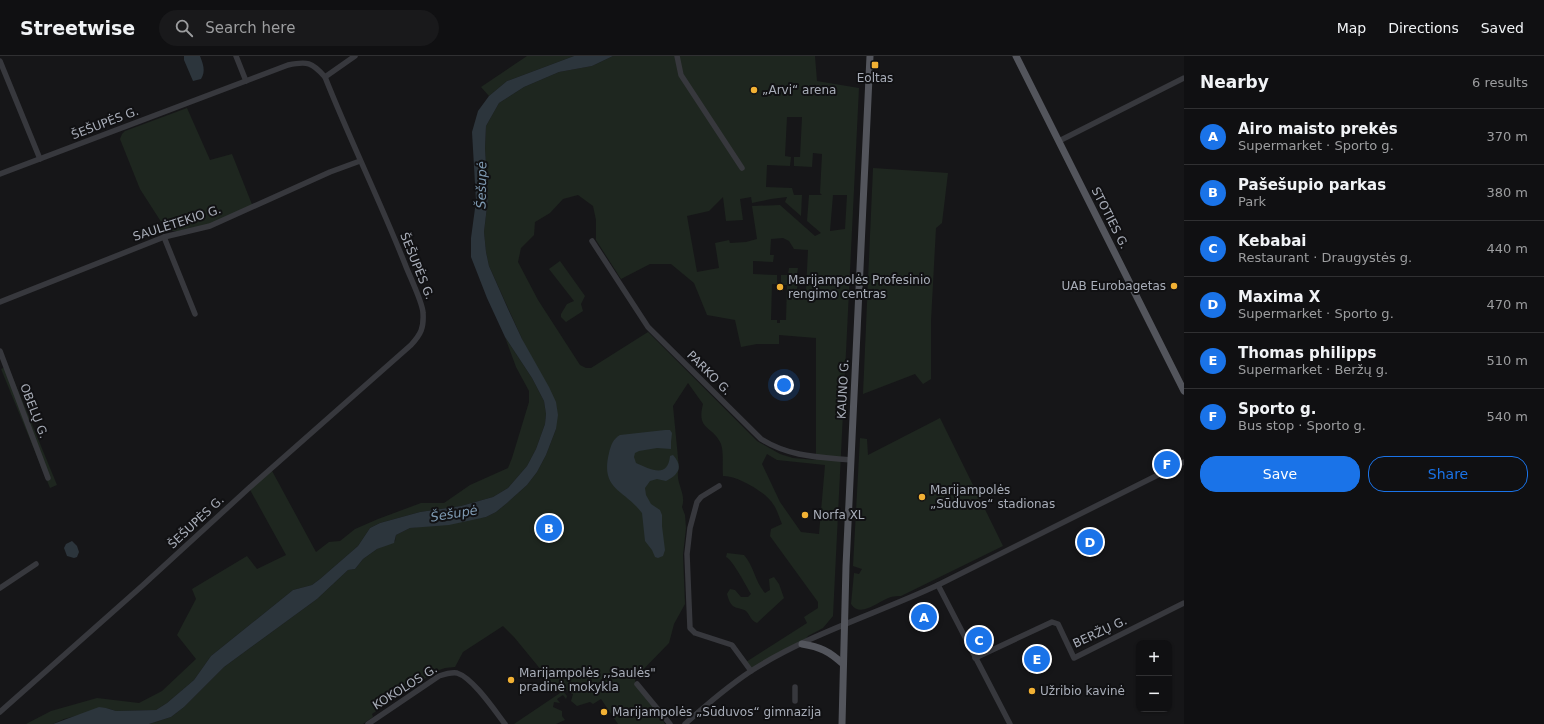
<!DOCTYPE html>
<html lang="en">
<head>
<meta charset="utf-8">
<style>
  body { margin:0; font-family:"DejaVu Sans",sans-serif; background:#19191b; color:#f1f3f6 }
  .controls { position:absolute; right:12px; bottom:12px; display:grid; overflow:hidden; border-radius:8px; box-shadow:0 1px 3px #0004 }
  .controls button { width:36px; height:36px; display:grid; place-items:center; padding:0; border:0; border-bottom:1px solid #303032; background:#101012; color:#f1f3f6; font:20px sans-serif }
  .you { position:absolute; left:784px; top:329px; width:14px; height:14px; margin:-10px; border:3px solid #fff; border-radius:50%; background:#1a73e8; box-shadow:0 0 0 6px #1a73e833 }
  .badge { display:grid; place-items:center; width:26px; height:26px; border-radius:50%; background:#1a73e8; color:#fff; font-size:13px; font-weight:700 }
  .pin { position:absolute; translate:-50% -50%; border:2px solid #fff; box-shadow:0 1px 4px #0006 }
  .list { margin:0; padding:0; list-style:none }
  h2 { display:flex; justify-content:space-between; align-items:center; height:52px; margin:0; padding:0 16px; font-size:17px }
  h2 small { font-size:13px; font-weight:400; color:#9c9d9f }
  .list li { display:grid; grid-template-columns:26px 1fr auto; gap:12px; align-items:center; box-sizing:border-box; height:56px; padding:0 16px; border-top:1px solid #303032 }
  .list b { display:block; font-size:15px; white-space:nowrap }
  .list p { margin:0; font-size:13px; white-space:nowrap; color:#9c9d9f }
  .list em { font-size:13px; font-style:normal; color:#9c9d9f }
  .actions { display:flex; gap:8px; padding:12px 16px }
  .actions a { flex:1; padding:9px 0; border:1px solid #1a73e8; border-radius:16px; text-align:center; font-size:14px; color:#1a73e8 }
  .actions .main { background:#1a73e8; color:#fff }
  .icon { flex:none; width:22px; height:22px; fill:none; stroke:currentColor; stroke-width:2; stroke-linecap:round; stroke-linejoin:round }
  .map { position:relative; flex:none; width:1184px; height:668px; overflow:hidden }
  header { display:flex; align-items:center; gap:24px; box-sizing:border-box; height:56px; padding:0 20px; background:#101012; border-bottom:1px solid #303032 }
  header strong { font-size:19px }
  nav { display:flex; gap:22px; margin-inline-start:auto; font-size:14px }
  .search { width:280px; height:36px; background:#19191b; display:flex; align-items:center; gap:10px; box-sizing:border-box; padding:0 14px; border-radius:22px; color:#9c9d9f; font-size:15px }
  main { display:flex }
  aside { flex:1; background:#101012 }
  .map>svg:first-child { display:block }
  .green { fill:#1e261f; fill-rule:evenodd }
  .water { fill:#2c353c }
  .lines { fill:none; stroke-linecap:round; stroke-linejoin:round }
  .minor { stroke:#37383d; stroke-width:5.5 }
  .major { stroke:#53555c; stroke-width:7 }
  .poi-dot { fill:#f2b134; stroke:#111113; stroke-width:1.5 }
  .labels { text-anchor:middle; stroke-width:4; stroke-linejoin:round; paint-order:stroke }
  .poi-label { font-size:12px; fill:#a8adb8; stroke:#111113; text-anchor:start }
  .street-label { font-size:12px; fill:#a8adb8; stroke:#111113 }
  .water-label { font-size:13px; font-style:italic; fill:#7f9bb3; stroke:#111113 }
</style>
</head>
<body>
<header>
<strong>Streetwise</strong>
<div class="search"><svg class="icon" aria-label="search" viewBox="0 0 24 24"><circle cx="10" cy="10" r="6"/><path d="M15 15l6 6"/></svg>Search here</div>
<nav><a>Map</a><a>Directions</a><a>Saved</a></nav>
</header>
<main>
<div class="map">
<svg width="1184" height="668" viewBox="0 0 1184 668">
  <rect width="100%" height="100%" fill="#161618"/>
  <g class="green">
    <polygon points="527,0 574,0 507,25 489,40 481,31"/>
    <path d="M613,0H815L817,25L859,32L833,560L823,572L808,580L802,588L751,615L746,606L807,567L804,561L818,552V546L770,480L771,473L782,468C779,461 777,453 773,448C766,436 736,419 723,420C722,410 724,397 721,388C713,369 696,375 703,348L688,327L673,350L679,412C674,426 687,437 682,451L685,459L686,472L683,499L685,548L674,568L669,587L636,621L635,625L656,650L665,668H618L601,643L593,648L590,646L577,650L571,645L573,638L568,636L565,632L563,635L567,640L566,643L563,639L557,643L560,647L554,646L553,651L562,655V660L565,664L556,668H514L560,637L514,581L503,570L463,596L455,611L445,612L436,615L372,658L373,661L363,668H149L171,661L184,651L224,611L317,543L348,514L355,513L363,503L377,493L395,485L396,479L410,472L486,461L496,456L507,447L527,429L537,416L546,399L556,373L522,283L489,210L486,196L484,176L488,142L485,92L486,70L499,47L524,31L559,16L592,10ZM787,61H802L800,101H794V110L812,111L813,97L822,98L820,137L822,139H809L807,165L821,177L815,180L780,149L752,150L757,183L746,186L730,187L729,184L715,187L719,212L697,216L687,160L709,155L723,141L726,165L743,164L740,143L751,141L752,147L771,143L787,141L785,146L801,160L802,139H794L792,132L766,131L767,109L790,110L791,101L785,100ZM578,139L593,150L596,164V184L621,223L650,208H671L694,227L707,259L735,264L741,291L757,288H779V279L816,282V404L793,402L780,398L757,385L648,276L591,312H586L580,309L538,244L518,206L521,192L534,179L535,166L550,157L563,143ZM833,139H847L845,173L830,175ZM783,182L789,185L794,193L808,194L806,234L797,233L798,225L796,224L798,212H789L788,219H781V229H787L786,264H780V267H777V264H771L772,228H777V219L753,218V205L773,206L774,199H770L771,183ZM767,398L777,404L825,409L819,478L801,476L780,446L762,408Z"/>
    <polygon points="187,52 210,104 232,98 253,151 201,175 167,175 140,133 120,83 122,78 125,75"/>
    <polygon points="873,112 948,117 942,167 936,172 931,265 931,323 923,328 915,318 863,338"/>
    <polygon points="560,205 585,240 581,248 583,255 566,266 561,261 561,258 567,248 574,245 549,213"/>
    <polygon points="505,281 532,322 544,345 546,358 545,368 536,393 527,410 508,432 493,441 461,450 420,456 380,467 370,472 358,490 320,523 312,529 293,534 211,600 194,624 167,647 156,654 116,655 106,652 64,663 53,668 26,668 51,655 97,642 139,647 162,635 196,603 177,579 196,543 192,533 247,500 257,513 286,499 249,432 271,413 316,496 329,486 340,485 355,473 378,463 421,447 444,447 470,429 508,412 512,402 529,346 529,335 516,311"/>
    <polygon points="8,310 57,429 50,432 1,313"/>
    <path d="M940,362L1003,490L901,540C898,540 894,540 891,541C879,544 861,563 851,548L854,517L859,518L862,513L853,510L860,382L867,383L868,399Z"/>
    <path d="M727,497L744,499C754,510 755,526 765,537L770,534L769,523L774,521L779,528L784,542L757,567C751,565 750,559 746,555C742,552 737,553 733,550C730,548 728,542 727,538L730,533L735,534L741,541H748L751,538C746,530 733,504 726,501Z"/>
  </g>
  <g class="water">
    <path d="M184,0H200C203,8 206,15 201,23L193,25L184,4Z"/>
    <polygon points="574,0 613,0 592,10 559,16 524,31 499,47 486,70 485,92 488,142 484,176 486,196 489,210 508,253 522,283 549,331 556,346 558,359 556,373 546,399 537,416 527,429 507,447 496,456 486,461 449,469 410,472 396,479 394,487 377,493 363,503 355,513 348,514 317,543 224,611 184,651 171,661 149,668 53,668 99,651 106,652 116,655 156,654 167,647 194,624 211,600 293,534 312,529 320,523 358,490 370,472 380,467 420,456 461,450 493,441 508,432 527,410 536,393 545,368 546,358 544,345 532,322 505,281 487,242 471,201 471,182 476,145 472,76 478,55 489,40 507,25"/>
    <path d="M665,374H670L672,377L671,386V393L657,392L639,395L635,397L634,401L636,407C650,413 668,423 670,400L673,399C684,411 678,419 666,425L657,423L650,425L645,432L646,439L651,448L660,454L662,459V470L665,494L663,500L658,502L655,501L652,494L645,485L642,457C624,433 600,434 609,397C611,389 613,383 620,379Z"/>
    <polygon points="72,485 77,490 79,496 77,501 74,502 67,500 64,492 66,488"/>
  </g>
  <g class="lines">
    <g class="minor">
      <polyline points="236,0 246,25"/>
      <polyline points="677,0 681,19 742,112"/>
      <polyline points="0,5 40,103"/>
      <polyline points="325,21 355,0"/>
      <polyline points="1059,85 1184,22"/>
      <path d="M0,118L288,9C307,5 312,6 325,21C350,84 380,145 405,208C409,219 423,247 423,257C424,272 421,278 411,289L249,432L142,530L0,656"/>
      <polyline points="164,181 195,258"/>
      <path d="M592,185L648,271L761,383C790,401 818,401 851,404"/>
      <polyline points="0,246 164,181 210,170 330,116 360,105"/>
      <polyline points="0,295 48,422"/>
      <polyline points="719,430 701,441 697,446 690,472 687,498 690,572 695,577 732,589 751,615"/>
      <polyline points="938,529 1010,668"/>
      <polyline points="0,532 36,508"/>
      <polyline points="975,602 1052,566 1058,568 1074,602 1184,547"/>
      <polyline points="637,628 670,668"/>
      <polyline points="795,645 795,631"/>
      <path d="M368,668L439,620C445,618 451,616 457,617C473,622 495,655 505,668"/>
      <path d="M685,668C706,649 727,631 751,615C809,578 876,558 938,529L1184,406"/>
    </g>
    <g class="major">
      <polyline points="1016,0 1184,335"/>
      <path d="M802,588C820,591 829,595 843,608"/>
      <polyline points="842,668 846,510 870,0"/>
    </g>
  </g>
  <g class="poi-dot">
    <rect x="871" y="5" width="8" height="8" rx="2"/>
    <circle cx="754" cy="34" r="4"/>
    <circle cx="1174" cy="230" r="4"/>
    <circle cx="780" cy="231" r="4"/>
    <circle cx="922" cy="441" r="4"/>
    <circle cx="805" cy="459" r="4"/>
    <circle cx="511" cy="624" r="4"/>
    <circle cx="1032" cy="635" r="4"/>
    <circle cx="604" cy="656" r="4"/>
  </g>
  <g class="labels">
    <g class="poi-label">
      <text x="875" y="26" text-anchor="middle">Eoltas</text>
      <text x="762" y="38">„Arvi“ arena</text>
      <text x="788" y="228">Marijampolės Profesinio<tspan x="788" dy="14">rengimo centras</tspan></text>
      <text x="1166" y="234" text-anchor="end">UAB Eurobagetas</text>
      <text x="930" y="438">Marijampolės<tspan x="930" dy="14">„Sūduvos“ stadionas</tspan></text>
      <text x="813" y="463">Norfa XL</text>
      <text x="519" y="621">Marijampolės ,,Saulės"<tspan x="519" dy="14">pradinė mokykla</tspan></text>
      <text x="1040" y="639">Užribio kavinė</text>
      <text x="612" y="660">Marijampolės „Sūduvos“ gimnazija</text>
    </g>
    <g class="street-label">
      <text transform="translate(105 67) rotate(-21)" y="4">ŠEŠUPĖS G.</text>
      <text transform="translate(1110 162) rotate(63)" y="4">STOTIES G.</text>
      <text transform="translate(177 167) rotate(-18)" y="4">SAULĖTEKIO G.</text>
      <text transform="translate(417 210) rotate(68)" y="4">ŠEŠUPĖS G.</text>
      <text transform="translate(709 317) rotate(45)" y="4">PARKO G.</text>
      <text transform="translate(843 333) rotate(-87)" y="4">KAUNO G.</text>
      <text transform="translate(34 355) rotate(69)" y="4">OBELŲ G.</text>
      <text transform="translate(196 466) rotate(-43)" y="4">ŠEŠUPĖS G.</text>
      <text transform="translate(1100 576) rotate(-25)" y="4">BERŽŲ G.</text>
      <text transform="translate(405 631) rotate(-32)" y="4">KOKOLOS G.</text>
    </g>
    <g class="water-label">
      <text transform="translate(481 129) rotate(-89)" y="5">Šešupė</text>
      <text transform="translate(454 457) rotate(-9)" y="5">Šešupė</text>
    </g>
  </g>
</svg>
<div class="controls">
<button>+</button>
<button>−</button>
</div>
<div class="you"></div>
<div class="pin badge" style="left:924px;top:561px">A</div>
<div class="pin badge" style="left:549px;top:472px">B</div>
<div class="pin badge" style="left:979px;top:584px">C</div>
<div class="pin badge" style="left:1090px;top:486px">D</div>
<div class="pin badge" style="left:1037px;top:603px">E</div>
<div class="pin badge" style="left:1167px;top:408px">F</div>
</div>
<aside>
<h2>Nearby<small>6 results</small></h2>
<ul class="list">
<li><span class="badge">A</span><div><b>Airo maisto prekės</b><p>Supermarket · Sporto g.</p></div><em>370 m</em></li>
<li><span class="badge">B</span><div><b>Pašešupio parkas</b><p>Park</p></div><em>380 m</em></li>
<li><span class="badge">C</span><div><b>Kebabai</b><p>Restaurant · Draugystės g.</p></div><em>440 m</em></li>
<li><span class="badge">D</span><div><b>Maxima X</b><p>Supermarket · Sporto g.</p></div><em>470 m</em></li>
<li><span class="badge">E</span><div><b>Thomas philipps</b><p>Supermarket · Beržų g.</p></div><em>510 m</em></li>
<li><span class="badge">F</span><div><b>Sporto g.</b><p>Bus stop · Sporto g.</p></div><em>540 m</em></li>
</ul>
<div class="actions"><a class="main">Save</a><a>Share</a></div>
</aside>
</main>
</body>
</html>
